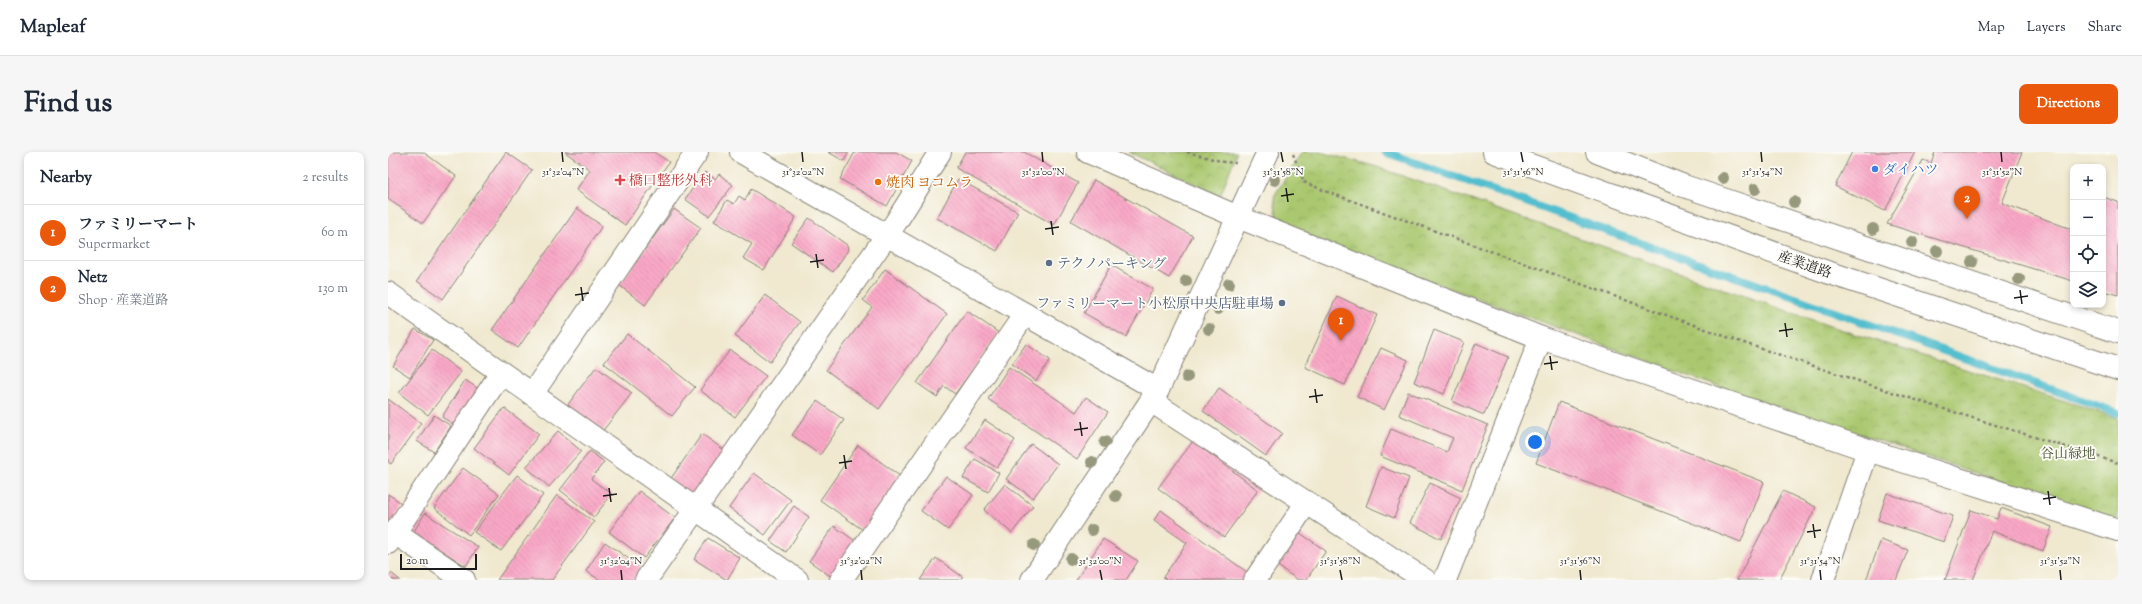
<!DOCTYPE html>
<html lang="en">
<head>
<meta charset="utf-8">
<style>
  body { margin:0; font-family:"Sorts Mill Goudy","Noto Serif JP",serif; background:#f6f6f7; color:#1f2937 }
  .controls { position:absolute; right:12px; top:12px; display:grid; overflow:hidden; border-radius:8px; box-shadow:0 2px 6px #0003 }
  .controls button { width:36px; height:36px; display:grid; place-items:center; padding:0; border:0; border-bottom:1px solid #e0e1e3; background:#fff; color:#1f2937; font:20px sans-serif }
  .scale { position:absolute; left:12px; bottom:10px; width:77px; box-sizing:border-box; padding-left:4px; border:2px solid #1c1c1c; border-top:0; font-size:11px; line-height:14px; white-space:nowrap; color:#1c1c1c; -webkit-text-stroke:3px #fdfcf7; paint-order:stroke }
  .you { position:absolute; left:1147px; top:290px; width:14px; height:14px; margin:-10px; border:3px solid #fff; border-radius:50%; background:#1a73e8; box-shadow:0 0 0 6px #1a73e833 }
  .badge { display:grid; place-items:center; width:26px; height:26px; border-radius:50%; background:#ea580c; color:#fff; font-size:13px; font-weight:700 }
  .pin { position:absolute; translate:-50% -33px; filter:drop-shadow(0 1px 2px #0008) }
  .pin::after { content:''; position:absolute; top:21px; width:14px; height:12px; background:inherit; clip-path:polygon(0 0,100% 0,50% 100%) }
  .list { margin:0; padding:0; list-style:none }
  h2 { display:flex; justify-content:space-between; align-items:center; height:52px; margin:0; padding:0 16px; font-size:17px }
  h2 small { font-size:13px; font-weight:400; color:#747a83 }
  .list li { display:grid; grid-template-columns:26px 1fr auto; gap:12px; align-items:center; box-sizing:border-box; height:56px; padding:0 16px; border-top:1px solid #e0e1e3 }
  .list b { display:block; font-size:15px; white-space:nowrap }
  .list p { margin:0; font-size:13px; white-space:nowrap; color:#747a83 }
  .list em { font-size:13px; font-style:normal; color:#747a83 }
  .icon { flex:none; width:22px; height:22px; fill:none; stroke:currentColor; stroke-width:2; stroke-linecap:round; stroke-linejoin:round }
  .map { position:relative; flex:none; width:1730px; height:428px; overflow:hidden; border-radius:8px }
  header { display:flex; align-items:center; gap:24px; box-sizing:border-box; height:56px; padding:0 20px; background:#fff; border-bottom:1px solid #e0e1e3 }
  header strong { font-size:19px }
  nav { display:flex; gap:22px; margin-inline-start:auto; font-size:14px }
  .intro { display:flex; align-items:center; justify-content:space-between; box-sizing:border-box; height:96px; padding:0 24px }
  h1 { margin:0; font-size:28px }
  .button { padding:10px 18px; border-radius:8px; background:#ea580c; color:#fff; font-size:14px; font-weight:700 }
  main { display:flex; gap:24px; padding:0 24px }
  aside { flex:1; background:#fff; border-radius:8px; box-shadow:0 2px 6px #0003 }
  .map>svg:first-child { display:block }
  .park { fill:url(#park-crowns); stroke:#637246 }
  .lines { fill:none; stroke-linecap:round; stroke-linejoin:round }
  .stream { stroke:#53bece; stroke-width:8 }
  .building { fill:url(#building-back-hatch) }
  .minor-casing { stroke:#868276; stroke-width:24 }
  .tertiary-casing { stroke:#868276; stroke-width:24 }
  .secondary-casing { stroke:#868276; stroke-width:24 }
  .path { stroke:#868276; stroke-width:2.5; stroke-dasharray:3 3; stroke-linecap:butt }
  .minor { stroke:#fff; stroke-width:22 }
  .tertiary { stroke:#fff; stroke-width:22 }
  .secondary { stroke:#fff; stroke-width:22 }
  .tree { fill:#97997d }
  .ticks { fill:none; stroke:#1c1c1c; stroke-width:1.5 }
  .shop-dot { fill:#3f7fe0; stroke:#fdfcf7; stroke-width:1.5 }
  .health-dot { fill:#e0444e; stroke:#fdfcf7; stroke-width:1.5 }
  .food-dot { fill:#e8710a; stroke:#fdfcf7; stroke-width:1.5 }
  .service-dot { fill:#5c6f8a; stroke:#fdfcf7; stroke-width:1.5 }
  .labels { text-anchor:middle; stroke-width:3.5; stroke-linejoin:round; paint-order:stroke }
  .shop-label { font-size:14px; fill:#366cbe; stroke:#fdfcf7; text-anchor:start }
  .health-label { font-size:14px; fill:#be3a42; stroke:#fdfcf7; text-anchor:start }
  .food-label { font-size:14px; fill:#c56008; stroke:#fdfcf7; text-anchor:start }
  .service-label { font-size:14px; fill:#4e5e75; stroke:#fdfcf7; text-anchor:start }
  .street-label { font-size:14px; fill:#1c1c1c; stroke:#fdfcf7 }
  .park-label { font-size:14px; fill:#4e5839; stroke:#fdfcf7 }
  .ticks-label { font-size:10px; text-anchor:middle; fill:#1c1c1c; stroke:#fdfcf7; stroke-width:3.5; stroke-linejoin:round; paint-order:stroke }
</style>
</head>
<body>
<header>
<strong>Mapleaf</strong>
<nav><a>Map</a><a>Layers</a><a>Share</a></nav>
</header>
<div class="intro"><h1>Find us</h1><a class="button">Directions</a></div>
<main>
<aside>
<h2>Nearby<small>2 results</small></h2>
<ul class="list">
<li><span class="badge">1</span><div><b>ファミリーマート</b><p>Supermarket</p></div><em>60 m</em></li>
<li><span class="badge">2</span><div><b>Netz</b><p>Shop · 産業道路</p></div><em>130 m</em></li>
</ul>
</aside>
<div class="map">
<svg width="1730" height="428" viewBox="0 0 1730 428">
  <defs>
    <pattern id="park-crowns" width="20" height="18" patternUnits="userSpaceOnUse"><rect width="20" height="18" fill="#aac86f"/><path d="M2 6a3 3 0 1 1 6 0M12 15a3 3 0 1 1 6 0" fill="none" stroke="#92ab60"/></pattern>
    <pattern id="building-back-hatch" width="6" height="6" patternUnits="userSpaceOnUse"><rect width="6" height="6" fill="#f9a8c6"/><path d="M-1 5l2 2M0 0l6 6M5-1l2 2" fill="none" stroke="#d590aa"/></pattern>
  </defs>
  <rect width="100%" height="100%" fill="#fdfcf7"/>
  <filter id="ink" filterUnits="userSpaceOnUse"><feTurbulence type="fractalNoise" baseFrequency=".025" numOctaves="2"/><feDisplacementMap in="SourceGraphic" scale="8" xChannelSelector="R" yChannelSelector="G"/><feConvolveMatrix kernelMatrix="1 2 1 2 8 2 1 2 1" color-interpolation-filters="sRGB"/></filter>
  <filter id="wash" filterUnits="userSpaceOnUse"><feTurbulence type="fractalNoise" baseFrequency=".012" numOctaves="4" result="noise"/><feDisplacementMap in="SourceGraphic" scale="16" xChannelSelector="R" yChannelSelector="G"/><feGaussianBlur stdDeviation="0.9" result="paint"/><feColorMatrix in="noise" values="0 0 0 0 0 0 0 0 0 0 0 0 0 0 0 0 0 1.4 0 .05"/><feComposite in="paint" operator="in"/></filter>
  <g filter="url(#wash)">
    <rect width="100%" height="100%" fill="#f0e9d0"/>
    <g class="park">
      <polygon points="741,0 849,0 832,44"/>
      <polygon points="914,0 932,0 986,14 1439,173 1730,266 1730,369 1320,231 890,73 886,44"/>
    </g>
    <g class="lines">
      <polyline class="stream" points="997,0 1730,261"/>
    </g>
    <g id="blocks">
      <g class="building">
        <polygon points="0,0 35,0 68,24 35,71 0,47"/>
        <polygon points="118,0 144,18 55,147 29,129"/>
        <polygon points="177,0 266,0 281,10 237,73 188,38 202,18"/>
        <polygon points="440,0 461,0 456,9"/>
        <polygon points="467,0 508,0 524,9 499,54 452,27"/>
        <polygon points="577,0 636,0 690,31 666,73 568,16"/>
        <polygon points="1464,0 1527,0 1497,59 1447,34"/>
        <polygon points="1547,0 1634,0 1614,51 1683,77 1685,73 1685,129 1499,72 1535,8 1543,11"/>
        <polygon points="317,20 327,27 331,22 345,33 321,64 297,47"/>
        <polygon points="570,27 630,60 609,99 549,66"/>
        <polygon points="706,28 805,84 781,126 683,69"/>
        <polygon points="363,37 408,65 376,118 355,106 364,92 326,69 339,48 346,52 351,44 357,48"/>
        <polygon points="1715,45 1730,50 1730,143 1715,139"/>
        <polygon points="189,56 214,74 130,196 104,178"/>
        <polygon points="286,57 313,76 257,153 231,133"/>
        <polygon points="421,66 459,93 460,98 445,120 403,91"/>
        <polygon points="723,113 765,137 738,185 696,161"/>
        <polygon points="497,117 559,162 491,257 438,218 484,155 475,148"/>
        <polygon points="377,143 412,170 382,210 347,184"/>
        <polygon points="949,144 989,163 957,233 917,215"/>
        <polygon points="579,159 611,181 567,242 556,234 549,245 529,231"/>
        <polygon points="27,177 45,188 22,225 5,214"/>
        <polygon points="1046,178 1076,190 1056,242 1026,230"/>
        <polygon points="239,182 307,235 284,264 216,211"/>
        <polygon points="1088,191 1120,205 1096,263 1064,249"/>
        <polygon points="638,192 662,208 648,229 624,212"/>
        <polygon points="993,196 1020,208 996,258 969,245"/>
        <polygon points="44,198 73,220 40,263 11,241"/>
        <polygon points="342,198 378,224 347,265 312,238"/>
        <polygon points="208,215 244,241 213,281 178,255"/>
        <polygon points="621,215 688,260 698,245 720,260 689,307 600,247"/>
        <polygon points="77,228 94,239 71,276 54,265"/>
        <polygon points="831,236 894,281 878,304 815,259"/>
        <polygon points="1020,240 1100,273 1074,338 992,304 1003,277 1059,300 1065,286 1011,263"/>
        <polygon points="0,247 33,271 3,312 0,310"/>
        <polygon points="429,249 456,268 432,303 404,283"/>
        <polygon points="1171,250 1376,330 1353,390 1148,311"/>
        <polygon points="116,256 151,282 121,323 86,296"/>
        <polygon points="46,263 63,274 46,300 29,289"/>
        <polygon points="597,268 627,288 609,316 578,296"/>
        <polygon points="170,279 193,299 161,335 138,315"/>
        <polygon points="314,282 339,300 305,350 279,332"/>
        <polygon points="805,289 870,338 836,385 770,336"/>
        <polygon points="643,292 670,312 645,346 618,327"/>
        <polygon points="470,293 513,325 475,378 432,348"/>
        <polygon points="202,299 216,310 203,327 224,342 206,365 172,338"/>
        <polygon points="587,307 611,321 600,340 575,326"/>
        <polygon points="993,315 1021,326 1006,366 978,354"/>
        <polygon points="75,316 111,342 81,383 46,356"/>
        <polygon points="366,321 403,348 377,383 341,356"/>
        <polygon points="129,323 155,343 113,399 86,380"/>
        <polygon points="558,324 585,343 560,378 533,359"/>
        <polygon points="1042,331 1073,346 1053,387 1022,371"/>
        <polygon points="617,332 645,354 624,381 596,358"/>
        <polygon points="251,339 287,366 256,406 221,380"/>
        <polygon points="1395,339 1428,355 1391,428 1349,428"/>
        <polygon points="1499,341 1565,364 1556,390 1490,368"/>
        <polygon points="0,342 15,352 0,376"/>
        <polygon points="169,343 206,370 164,428 109,428"/>
        <polygon points="406,354 421,365 398,400 382,389"/>
        <polygon points="1613,356 1664,375 1655,399 1604,379 1585,428 1557,428 1583,358 1609,367"/>
        <polygon points="773,358 863,423 859,428 779,428 775,425 799,391 766,368"/>
        <polygon points="37,361 90,395 78,414 25,381"/>
        <polygon points="446,374 473,393 448,428 421,409"/>
        <polygon points="912,381 938,399 918,428 910,428 890,414"/>
        <polygon points="320,386 352,406 339,428 306,407"/>
        <polygon points="715,387 750,409 738,428 688,428"/>
        <polygon points="1493,388 1520,398 1508,428 1478,428"/>
        <polygon points="217,390 258,419 251,428 212,428 198,419"/>
        <polygon points="548,406 575,425 573,428 532,428"/>
        <polygon points="3,421 12,428 0,428"/>
      </g>
    </g>
  </g>
  <g filter="url(#ink)">
    <use href="#blocks" fill-opacity="0" stroke="#868276" stroke-width="1"/>
    <g class="lines">
      <defs>
        <g id="minor">
          <polyline points="700,0 850,65 1153,186 1480,298 1730,378"/>
          <polyline points="0,141 409,428"/>
          <polyline points="144,242 309,0"/>
          <polyline points="763,249 1037,428"/>
          <polyline points="7,381 76,428"/>
          <polyline points="0,391 113,221"/>
          <polyline points="258,428 508,70 552,0"/>
          <polyline points="453,428 637,162"/>
          <polyline points="867,428 919,350"/>
          <polyline points="1057,428 1153,186"/>
          <polyline points="1435,428 1480,298"/>
        </g>
        <g id="tertiary">
          <polyline points="353,0 770,238"/>
          <polyline points="644,428 770,238 880,0"/>
        </g>
        <g id="secondary">
          <polyline points="1106,0 1439,120 1730,217"/>
          <polyline points="1209,0 1296,34 1730,180"/>
        </g>
      </defs>
      <use href="#minor" class="minor-casing"/>
      <use href="#tertiary" class="tertiary-casing"/>
      <use href="#secondary" class="secondary-casing"/>
      <g class="path">
        <polyline points="799,0 836,10 848,11"/>
        <polyline points="905,2 916,30 937,39 1350,189 1540,252 1730,311"/>
      </g>
      <use href="#minor" class="minor"/>
      <use href="#tertiary" class="tertiary"/>
      <use href="#secondary" class="secondary"/>
    </g>
    <g class="tree">
      <circle cx="1335" cy="26" r="6"/>
      <circle cx="887" cy="28" r="6"/>
      <circle cx="1367" cy="37" r="6"/>
      <circle cx="1406" cy="50" r="6"/>
      <circle cx="1485" cy="77" r="6"/>
      <circle cx="1524" cy="90" r="6"/>
      <circle cx="1549" cy="99" r="6"/>
      <circle cx="1584" cy="110" r="6"/>
      <circle cx="1631" cy="127" r="6"/>
      <circle cx="798" cy="129" r="6"/>
      <circle cx="841" cy="132" r="6"/>
      <circle cx="830" cy="157" r="6"/>
      <circle cx="821" cy="177" r="6"/>
      <circle cx="799" cy="225" r="6"/>
      <circle cx="717" cy="290" r="6"/>
      <circle cx="704" cy="310" r="6"/>
      <circle cx="728" cy="344" r="6"/>
      <circle cx="704" cy="378" r="6"/>
      <circle cx="646" cy="393" r="6"/>
      <circle cx="683" cy="407" r="6"/>
    </g>
  </g>
  <path class="ticks" d="M174,0L175,10M414,0L415,10M654,0L655,10M893,0L895,10M1133,0L1135,10M1373,0L1374,10M1613,0L1614,10M898,36L900,50M893,44L906,42M663,69L665,83M657,77L671,75M428,102L430,116M422,110L436,108M193,135L195,149M1632,138L1634,152M187,143L201,141M1626,146L1640,144M1397,171L1399,185M1391,179L1405,177M1162,204L1164,218M1156,212L1170,210M927,237L929,251M921,245L935,243M692,270L694,284M686,278L700,276M456,303L458,317M451,311L464,309M221,336L223,350M1660,339L1662,353M215,344L229,342M1655,347L1668,345M1425,372L1427,386M1419,380L1433,378M233,418L234,428M473,418L474,428M712,418L714,428M952,418L954,428M1192,418L1193,428M1432,418L1433,428M1672,418L1673,428"/>
  <circle class="shop-dot" cx="1487" cy="17" r="4"/>
  <path class="health-dot" d="M230 22h4v4h4v4h-4v4h-4v-4h-4v-4h4z"/>
  <circle class="food-dot" cx="490" cy="30" r="4"/>
  <g class="service-dot">
    <circle cx="661" cy="111" r="4"/>
    <circle cx="894" cy="151" r="4"/>
  </g>
  <g class="labels">
    <g class="shop-label">
      <text x="1495" y="22">ダイハツ</text>
    </g>
    <g class="health-label">
      <text x="241" y="33">橋口整形外科</text>
    </g>
    <g class="food-label">
      <text x="498" y="35">焼肉 ヨコムラ</text>
    </g>
    <g class="service-label">
      <text x="669" y="116">テクノパーキング</text>
      <text x="886" y="156" text-anchor="end">ファミリーマート小松原中央店駐車場</text>
    </g>
    <g class="street-label">
      <text transform="translate(1417 112) rotate(19)" y="5">産業道路</text>
    </g>
    <g class="park-label">
      <text x="1680" y="306">谷山緑地</text>
    </g>
  </g>
  <g class="ticks-label">
    <text x="175" y="23">31°32'04"N</text>
    <text x="415" y="23">31°32'02"N</text>
    <text x="655" y="23">31°32'00"N</text>
    <text x="895" y="23">31°31'58"N</text>
    <text x="1135" y="23">31°31'56"N</text>
    <text x="1374" y="23">31°31'54"N</text>
    <text x="1614" y="23">31°31'52"N</text>
    <text x="233" y="412">31°32'04"N</text>
    <text x="473" y="412">31°32'02"N</text>
    <text x="712" y="412">31°32'00"N</text>
    <text x="952" y="412">31°31'58"N</text>
    <text x="1192" y="412">31°31'56"N</text>
    <text x="1432" y="412">31°31'54"N</text>
    <text x="1672" y="412">31°31'52"N</text>
  </g>
</svg>
<div class="controls">
<button>+</button>
<button>−</button>
<button><svg class="icon" aria-label="locate" viewBox="0 0 24 24"><circle cx="12" cy="12" r="6"/><path d="M12 2v4M12 18v4M2 12h4M18 12h4"/></svg></button>
<button><svg class="icon" aria-label="layers" viewBox="0 0 24 24"><path d="M12 4l9 5-9 5-9-5zM3 14l9 5 9-5"/></svg></button>
</div>
<div class="scale">20 m</div>
<div class="you"></div>
<div class="pin badge" style="left:953px;top:189px">1</div>
<div class="pin badge" style="left:1579px;top:67px">2</div>
</div>
</main>
</body>
</html>
